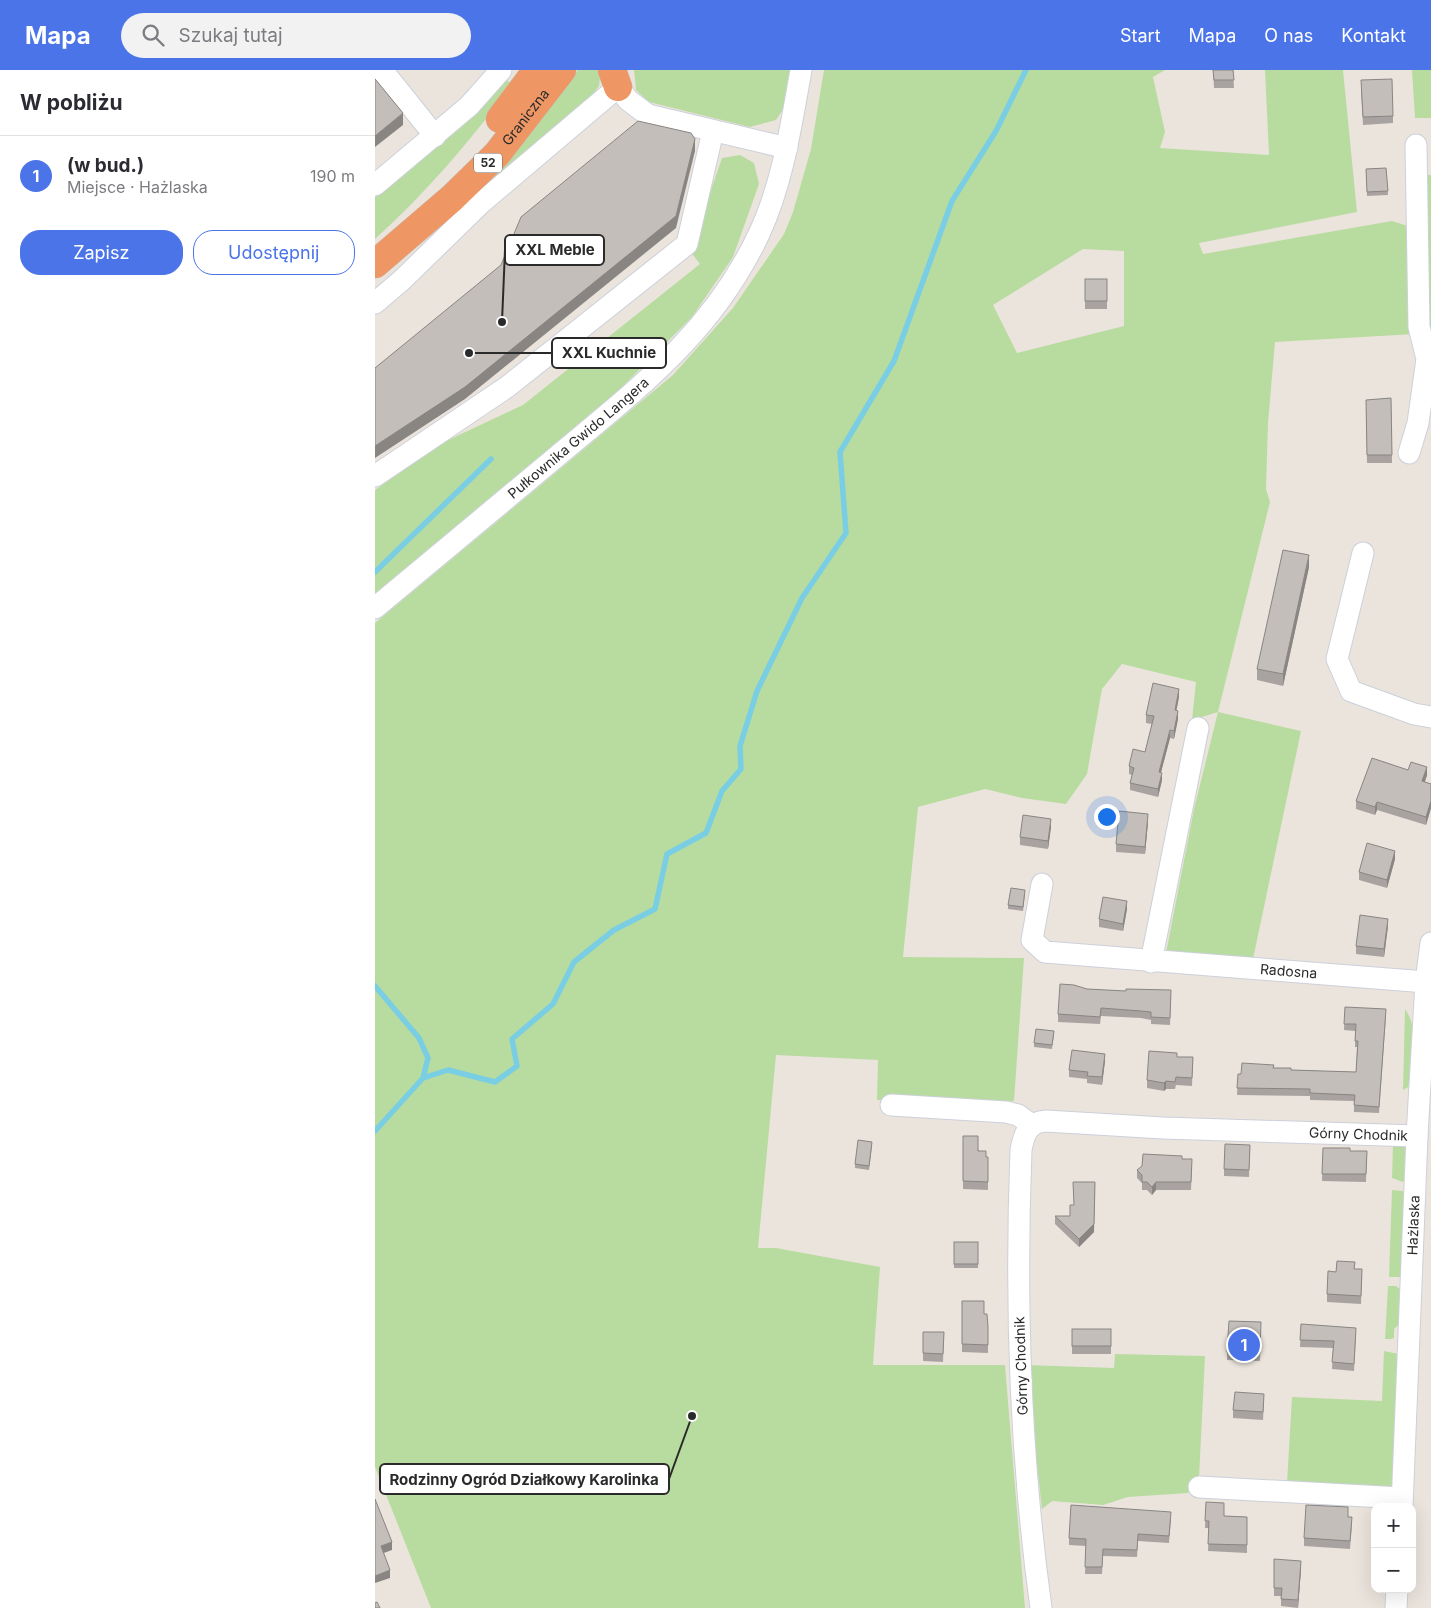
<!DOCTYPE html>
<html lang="pl">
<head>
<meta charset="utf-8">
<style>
  body { margin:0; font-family:Inter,sans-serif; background:#f2f2f3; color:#2b2b33 }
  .controls { position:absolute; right:15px; bottom:15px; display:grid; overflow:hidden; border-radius:10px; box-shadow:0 5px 20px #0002 }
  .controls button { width:45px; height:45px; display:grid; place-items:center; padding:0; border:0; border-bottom:1px solid #e1e1e2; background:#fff; color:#2b2b33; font:25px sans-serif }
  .you { position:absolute; left:731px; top:746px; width:18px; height:18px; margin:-12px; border:4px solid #fff; border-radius:50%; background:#1a73e8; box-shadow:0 0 0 8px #1a73e833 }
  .badge { display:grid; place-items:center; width:32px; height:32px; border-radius:50%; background:#4c74e9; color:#fff; font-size:16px; font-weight:700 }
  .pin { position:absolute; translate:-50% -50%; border:2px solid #fff; box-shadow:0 1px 5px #0006 }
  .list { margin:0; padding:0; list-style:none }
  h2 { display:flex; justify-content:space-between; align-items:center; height:65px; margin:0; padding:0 20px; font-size:21px }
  h2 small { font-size:16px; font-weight:400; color:#7c7c81 }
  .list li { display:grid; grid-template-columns:32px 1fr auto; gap:15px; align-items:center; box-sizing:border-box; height:80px; padding:0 20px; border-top:1px solid #e1e1e2 }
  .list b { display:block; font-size:19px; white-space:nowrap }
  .list p { margin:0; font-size:16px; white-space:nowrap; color:#7c7c81 }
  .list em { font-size:16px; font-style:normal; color:#7c7c81 }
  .actions { display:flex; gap:10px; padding:15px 20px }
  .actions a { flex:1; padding:11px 0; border:1px solid #4c74e9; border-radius:20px; text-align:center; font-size:18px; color:#4c74e9 }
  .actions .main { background:#4c74e9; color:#fff }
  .icon { flex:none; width:28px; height:28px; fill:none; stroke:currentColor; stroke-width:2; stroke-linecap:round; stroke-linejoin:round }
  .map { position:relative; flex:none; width:1056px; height:1538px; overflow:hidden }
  header { display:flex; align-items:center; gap:30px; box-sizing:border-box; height:70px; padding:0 25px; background:#4c74e9; color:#fff }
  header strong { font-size:24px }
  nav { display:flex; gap:28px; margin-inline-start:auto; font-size:18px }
  .search { width:350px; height:45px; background:#f2f2f3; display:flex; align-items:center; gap:12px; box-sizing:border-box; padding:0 18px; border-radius:28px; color:#7c7c81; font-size:19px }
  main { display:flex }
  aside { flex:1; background:#fff }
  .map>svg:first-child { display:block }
  .green { fill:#b8dc9f; fill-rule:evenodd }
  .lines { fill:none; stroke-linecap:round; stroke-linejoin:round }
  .stream { stroke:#7acee3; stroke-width:5.5 }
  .minor-casing { stroke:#ccd0da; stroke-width:23 }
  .highway-casing { stroke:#c3c3c3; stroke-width:29 }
  .minor { stroke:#fff; stroke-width:21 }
  .highway { stroke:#ef9764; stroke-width:28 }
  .wall { fill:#a8a3a0 }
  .shaded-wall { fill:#888582 }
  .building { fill:#c3beba; stroke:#888582 }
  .labels { text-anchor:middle; stroke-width:5; stroke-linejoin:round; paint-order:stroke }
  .shield { fill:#fff; stroke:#6a6a6a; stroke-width:1 }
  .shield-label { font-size:12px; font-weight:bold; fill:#2a2a2a }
  .street-label { font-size:14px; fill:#2a2a2a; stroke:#fff }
  .leader { fill:none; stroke:#2a2a2a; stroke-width:2 }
  .callout-dot { fill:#2a2a2a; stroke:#fff; stroke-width:2 }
  .callout { fill:#fff; stroke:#2a2a2a; stroke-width:2 }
  .callout-label { font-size:15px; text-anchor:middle; font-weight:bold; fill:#2a2a2a }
</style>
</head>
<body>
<header>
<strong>Mapa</strong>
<div class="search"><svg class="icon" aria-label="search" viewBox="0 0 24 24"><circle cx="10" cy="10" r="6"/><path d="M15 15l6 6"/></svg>Szukaj tutaj</div>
<nav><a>Start</a><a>Mapa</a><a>O nas</a><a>Kontakt</a></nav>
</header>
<main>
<aside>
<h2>W pobliżu<small></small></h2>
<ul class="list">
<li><span class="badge">1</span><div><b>(w bud.)</b><p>Miejsce · Hażlaska</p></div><em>190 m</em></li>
</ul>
<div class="actions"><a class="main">Zapisz</a><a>Udostępnij</a></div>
</aside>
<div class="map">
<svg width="1056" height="1538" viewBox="0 0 1056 1538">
  <rect width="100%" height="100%" fill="#ebe4dd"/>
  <g class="green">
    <path d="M203,0H226L224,16L218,24L0,225V218C78,156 144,80 203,0Z"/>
    <polygon points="259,0 418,0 411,35 401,50 375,57 274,32 261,20"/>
    <path d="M449,0H790L778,7L790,62L785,78L894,85L890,0H968L982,142L824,173L828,184L1017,151L1036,157L1040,264L900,272L893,353L891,419L895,432L843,642L926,661L878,889L791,883L819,739L843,642L817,650L821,612L747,594L727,619L712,704L691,734L647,728L610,719L543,737L528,887L649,888L639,1031L502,1030L503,990L401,985L383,1178H401L505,1197L498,1295H630L650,1538H56L0,1397V553L298,305L358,238L409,164L418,142L436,79ZM708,179L749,181V256L642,283L618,235Z"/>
    <polygon points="1037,0 1056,0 1056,48 1040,48"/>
    <path d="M130,8L137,15C95,71 52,122 0,169V127C46,90 93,55 130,8Z"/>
    <polygon points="365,85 379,93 384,114 358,187 317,247 244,320 0,524 0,420 67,373 148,335 325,194 315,181 347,88"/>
    <polygon points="1048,105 1056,105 1056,270 1054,264"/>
    <path d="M1030,939C1045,960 1037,991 1035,1016L1028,1020Z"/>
    <polygon points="1031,1071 1032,1110 1028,1112 1017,1108 1018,1074"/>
    <polygon points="1017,1120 1028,1121 1031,1126 1028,1204 1025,1207 1014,1207"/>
    <polygon points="1013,1216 1021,1216 1026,1220 1026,1253 1019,1259 1019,1268 1016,1269 1010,1269"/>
    <polygon points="1009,1281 1024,1284 1017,1419 912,1413 917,1327 1007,1331"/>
    <polygon points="740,1284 830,1286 824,1408 813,1423 753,1427 728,1435 677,1431 667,1439 651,1295 739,1298"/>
  </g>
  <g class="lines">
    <g class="stream">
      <polyline points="0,502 116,389"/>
      <polyline points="0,916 44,968 53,988 48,1008"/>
      <polyline points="0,1061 48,1008 73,1000 120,1012 142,996 137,969 178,934 199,892 239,860 280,839 292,784 331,763 347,721 366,699 365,676 382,621 427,528 471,463 465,382 519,291 577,131 621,61 651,0"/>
    </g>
    <defs>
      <g id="minor">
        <polyline points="7,0 60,66"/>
        <polyline points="0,115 94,36 126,0"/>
        <polyline points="0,233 27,210 106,133 243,17 253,30 273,45 412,78"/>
        <polyline points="1034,383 1043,353 1052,289 1044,257 1041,75"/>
        <polyline points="0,406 132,317 312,174 338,61"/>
        <polyline points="988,483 962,589 976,621 1039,644 1056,647"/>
        <path id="s1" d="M0,538C60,488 120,438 180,388C262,319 337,264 384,164C408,113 416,55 426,0"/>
        <path id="s2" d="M667,814L657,870L670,882L1051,912"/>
        <polyline points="776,892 823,658"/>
        <polyline points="516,1035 631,1042 643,1045 657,1055"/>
        <polyline points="824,1417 1027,1428"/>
        <path id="s3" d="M1027,1437L1042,1066L1051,912L1056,873"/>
        <path id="s4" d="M666,1538C645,1386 640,1233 646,1080C649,1064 653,1052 671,1051L788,1058L1042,1066"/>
        <polyline points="1021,1538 1022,1519"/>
      </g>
      <g id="highway">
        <polyline points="237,0 243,17"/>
        <polyline points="125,49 162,0"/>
        <path id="s5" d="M0,194L77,128L122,84L187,0"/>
      </g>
    </defs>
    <use href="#minor" class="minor-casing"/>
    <use href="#highway" class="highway-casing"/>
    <use href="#minor" class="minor"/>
    <use href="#highway" class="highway"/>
  </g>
  <g class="wall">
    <polygon points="838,0 858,0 859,18 839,18"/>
    <polygon points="986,18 1018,46 1018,53 988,55"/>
    <polygon points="1011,98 1013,125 992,126 991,99"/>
    <rect x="710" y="209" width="22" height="30"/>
    <polygon points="1016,328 1017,393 992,393 991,330"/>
    <polygon points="934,497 908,616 882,610 882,599"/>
    <polygon points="804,627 801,641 803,649 799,669 795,668 786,702 787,710 783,727 755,720 755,713 757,705 754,704 754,696 770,682 777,654 771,653 771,645"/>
    <polygon points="1033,700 1052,705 1050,712 1056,714 1056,738 1051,755 1002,740 1000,745 981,739 981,731"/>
    <polygon points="773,752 770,784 741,782 741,774"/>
    <polygon points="676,757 673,779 645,775 645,767"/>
    <polygon points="1020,789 1012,818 984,810 984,802"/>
    <polygon points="650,824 648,841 633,839 633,835"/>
    <polygon points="752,839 748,861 724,857 724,849"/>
    <polygon points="1013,856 1009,887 981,884 981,876"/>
    <polygon points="712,919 796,927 795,955 776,954 776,950 766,948 726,946 725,954 683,952 683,944"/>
    <polygon points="970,937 1011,946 1004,1043 979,1042 979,1031 935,1030 935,1026 862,1025 863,1004 866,1004 898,998 916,1000 981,1002 982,977 980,977 980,961 969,960"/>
    <polygon points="679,965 677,979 659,977 659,973"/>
    <polygon points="802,987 818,987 817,1016 801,1015 800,1019 791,1019 789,1021 772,1018 772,1010"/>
    <polygon points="730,991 727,1015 712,1013 712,1009 694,1007 694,1000"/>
    <polygon points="588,1066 611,1087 613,1087 613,1120 588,1119"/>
    <polygon points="875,1075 874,1107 849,1106 849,1099"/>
    <polygon points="497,1076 494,1100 480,1098 480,1094"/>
    <polygon points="948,1078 975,1081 992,1081 991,1112 947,1111"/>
    <polygon points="807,1089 817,1097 816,1120 781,1120 777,1125 772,1120 767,1120 767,1113 762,1108 762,1100"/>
    <polygon points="680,1146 695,1146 719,1162 704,1177 680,1154"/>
    <rect x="579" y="1172" width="24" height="26"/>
    <polygon points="980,1199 987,1207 986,1234 952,1232 952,1224 961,1202"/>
    <polygon points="587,1231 609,1244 613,1257 613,1283 587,1282"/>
    <polygon points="926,1254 981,1265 979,1301 957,1299 958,1278 925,1277"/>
    <rect x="697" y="1259" width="39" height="25"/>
    <polygon points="886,1260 885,1291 852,1290 852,1282"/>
    <polygon points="548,1262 569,1262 568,1292 548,1291"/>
    <polygon points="889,1332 888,1350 858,1348 858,1340"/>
    <polygon points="831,1432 849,1446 872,1447 872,1483 833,1481 834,1458 830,1458"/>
    <polygon points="973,1447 977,1455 975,1479 929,1476 929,1468"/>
    <polygon points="796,1449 794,1473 763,1471 762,1487 728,1486 727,1504 710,1504 711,1476 694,1475 694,1468"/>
    <polygon points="899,1489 926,1499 923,1538 906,1536 906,1526 899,1526"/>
  </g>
  <g class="shaded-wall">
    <polygon points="28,43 28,55 0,77 0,66"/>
    <polygon points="320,69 320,81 301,158 90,329 0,388 0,376"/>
    <polygon points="934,485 934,497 908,616 908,604"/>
    <polygon points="804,619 804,627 800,648 800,640"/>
    <polygon points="803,641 803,649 799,669 799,661"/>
    <polygon points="795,660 795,668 784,710 784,702"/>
    <polygon points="1052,697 1052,705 1047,719 1047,711"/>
    <polygon points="787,703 787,710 783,727 783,719"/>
    <polygon points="1056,731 1056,738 1051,755 1051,747"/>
    <polygon points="1002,732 1002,740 1000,745 1000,737"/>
    <polygon points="773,744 773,752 770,784 770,777"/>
    <polygon points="676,749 676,757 673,779 673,771"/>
    <polygon points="1020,781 1020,789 1012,818 1012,810"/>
    <polygon points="752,831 752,839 748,861 748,854"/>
    <polygon points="1013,849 1013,856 1009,887 1009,879"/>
    <polygon points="730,984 730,991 727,1015 727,1007"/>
    <polygon points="791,1011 791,1019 789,1021 789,1013"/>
    <polygon points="720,1112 719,1162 704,1177 704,1169"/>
    <polygon points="781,1112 781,1120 777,1125 777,1117"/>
    <polygon points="17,1472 17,1480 6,1484 6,1476"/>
    <polygon points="926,1491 926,1499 923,1538 923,1530"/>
    <polygon points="15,1500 15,1508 0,1513 0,1506"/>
  </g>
  <g class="building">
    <polygon points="838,0 858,0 859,10 839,10"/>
    <polygon points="0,9 28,43 0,66"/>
    <polygon points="1017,9 1018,46 988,47 986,10"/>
    <polygon points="263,51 316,63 320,69 301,146 90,317 0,376 0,298 126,195 146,147"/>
    <polygon points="1011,98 1013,121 992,122 991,99"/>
    <rect x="710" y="209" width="22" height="22"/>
    <polygon points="1016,328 1017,385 992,385 991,330"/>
    <polygon points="908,480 934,485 908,604 882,599"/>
    <polygon points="778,613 804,619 800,640 803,641 799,661 795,660 784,702 787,703 783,719 755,713 759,698 754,696 758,679 770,682 779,646 771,645"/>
    <polygon points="997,688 1033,700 1036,692 1052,697 1047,711 1056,714 1056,731 1051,747 1002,732 1000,737 981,731"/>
    <polygon points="744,741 773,744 770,777 741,774"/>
    <polygon points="648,745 676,749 673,771 645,767"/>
    <polygon points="992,773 1020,781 1012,810 984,802"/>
    <polygon points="636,818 650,820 648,837 633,835"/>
    <polygon points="728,827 752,831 748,854 724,849"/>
    <polygon points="985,845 1013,849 1009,879 981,876"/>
    <polygon points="685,914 699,915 712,919 751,921 751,919 796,920 795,948 776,947 776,942 766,941 726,938 725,947 683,944"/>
    <polygon points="970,937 1011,939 1004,1037 979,1035 980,1025 935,1023 935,1019 862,1018 863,1004 866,1004 867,993 899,995 898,998 916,998 916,1000 981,1002 983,971 980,971 981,954 969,954"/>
    <polygon points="661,959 679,961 677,975 659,973"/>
    <polygon points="697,980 730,984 727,1007 712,1006 713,1002 694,1000"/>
    <polygon points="774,981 802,983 802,987 818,987 817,1008 801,1007 800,1012 791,1011 789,1013 772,1010"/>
    <polygon points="588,1066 603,1066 603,1081 611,1081 611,1087 613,1087 613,1112 588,1111"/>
    <polygon points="483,1070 497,1072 494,1096 480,1094"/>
    <polygon points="850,1074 875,1075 874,1100 849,1099"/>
    <polygon points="948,1078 975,1078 975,1081 992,1081 991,1104 947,1104"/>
    <polygon points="768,1084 807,1086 807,1089 817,1089 816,1112 781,1112 777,1117 772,1112 767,1112 767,1105 762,1100 767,1096"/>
    <polygon points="698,1112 720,1112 719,1154 704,1169 680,1146 695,1146 695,1135 699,1135"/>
    <rect x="579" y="1172" width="24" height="22"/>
    <polygon points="962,1191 980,1192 979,1199 987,1199 986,1226 952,1224 953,1201 961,1202"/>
    <polygon points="587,1231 609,1231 609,1244 612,1244 613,1257 613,1275 587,1274"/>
    <polygon points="854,1251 886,1252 885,1283 852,1282"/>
    <polygon points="926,1254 981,1258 979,1294 957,1292 959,1271 925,1270"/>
    <rect x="697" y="1259" width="39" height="17"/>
    <polygon points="548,1262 569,1262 568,1284 548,1283"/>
    <polygon points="860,1322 889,1324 888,1342 858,1340"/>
    <polygon points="0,1429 17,1472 6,1476 15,1500 0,1506"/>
    <polygon points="831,1432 849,1433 849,1446 872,1447 872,1475 833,1474 834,1451 830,1451"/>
    <polygon points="696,1435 796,1442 794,1466 763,1464 762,1480 728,1479 727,1497 710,1497 711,1469 694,1468"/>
    <polygon points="931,1435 973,1437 973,1447 977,1447 975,1471 929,1468"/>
    <polygon points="899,1489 926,1491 923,1530 906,1529 907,1518 899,1518"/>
    <polygon points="2,1532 5,1538 0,1538 0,1533"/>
  </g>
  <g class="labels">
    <rect class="shield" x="99" y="83.5" width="28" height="19" rx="4"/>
    <g class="shield-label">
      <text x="113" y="97">52</text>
    </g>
    <g class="street-label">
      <text dy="5" stroke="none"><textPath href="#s5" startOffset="211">Graniczna</textPath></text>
      <text dy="5" stroke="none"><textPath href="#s1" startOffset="265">Pułkownika Gwido Langera</textPath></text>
      <text dy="5" stroke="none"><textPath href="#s2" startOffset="319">Radosna</textPath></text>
      <text dy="5" stroke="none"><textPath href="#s4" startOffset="814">Górny Chodnik</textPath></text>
      <text dy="5" stroke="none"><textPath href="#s3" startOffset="282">Hażlaska</textPath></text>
      <text transform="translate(646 1296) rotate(-92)" y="5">Górny Chodnik</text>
    </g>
  </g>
  <path class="leader" d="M127 252L130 180M94 283L177 283M317 1346L294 1409"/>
  <g class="callout-dot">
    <circle cx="127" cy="252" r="5"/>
    <circle cx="94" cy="283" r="5"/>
    <circle cx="317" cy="1346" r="5"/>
  </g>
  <g class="callout">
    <rect x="130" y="165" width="99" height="30" rx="5"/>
    <rect x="177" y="268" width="114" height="30" rx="5"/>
    <rect x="5" y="1394" width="289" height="30" rx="5"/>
  </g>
  <g class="callout-label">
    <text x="180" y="185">XXL Meble</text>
    <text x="234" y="288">XXL Kuchnie</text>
    <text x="149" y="1415">Rodzinny Ogród Działkowy Karolinka</text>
  </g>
</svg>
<div class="controls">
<button>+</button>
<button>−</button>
</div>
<div class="you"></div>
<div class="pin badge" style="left:869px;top:1275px">1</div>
</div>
</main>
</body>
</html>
